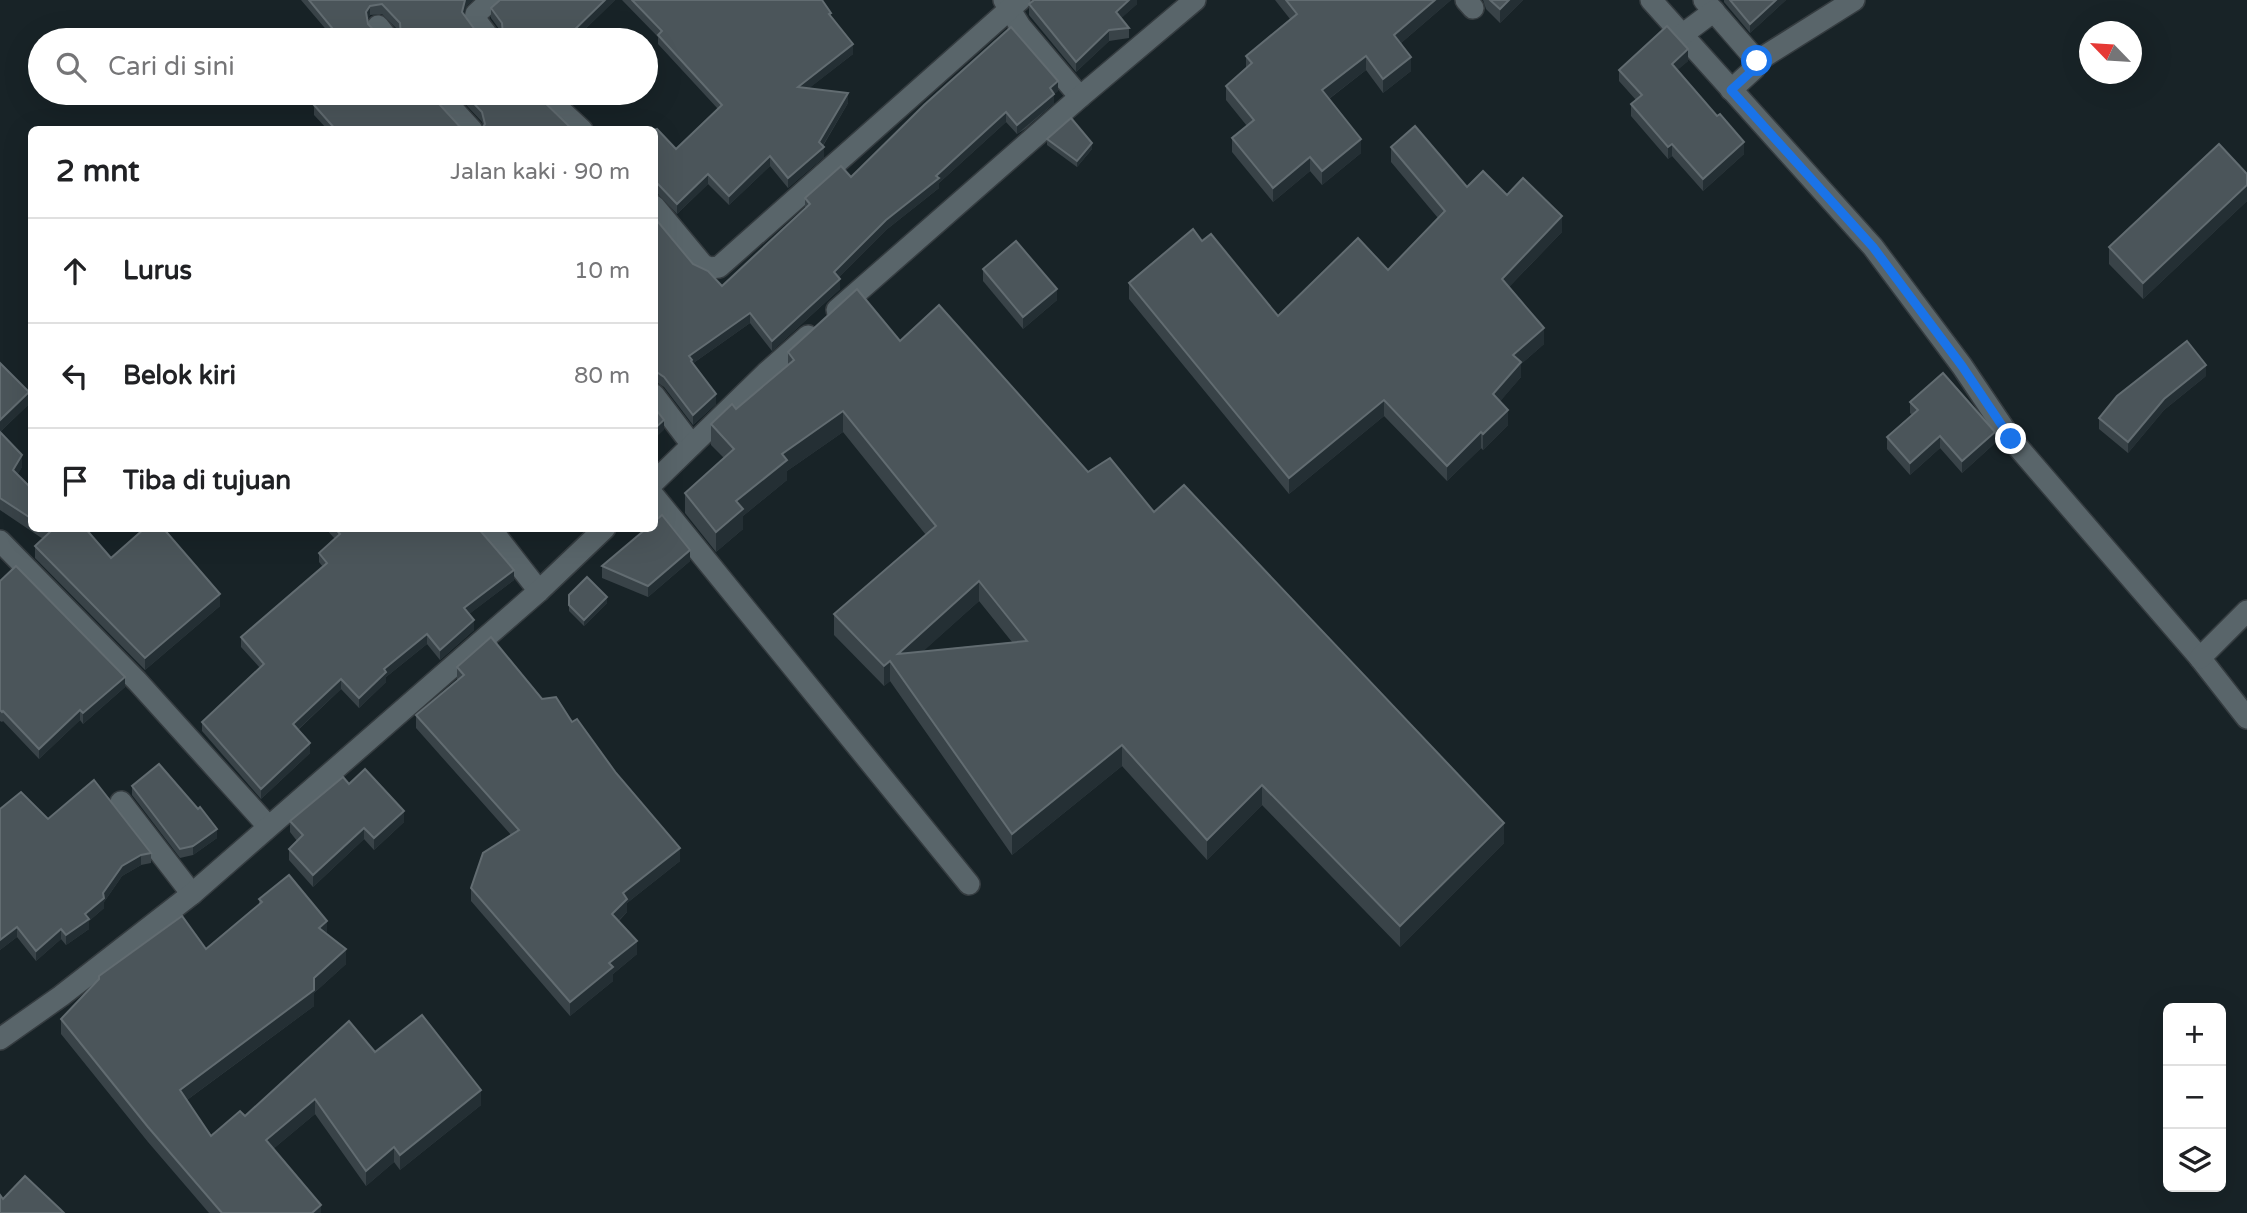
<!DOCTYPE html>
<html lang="id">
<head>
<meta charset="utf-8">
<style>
  body { margin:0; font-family:"Varela Round",sans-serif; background:#f2f2f2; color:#202124 }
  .controls { position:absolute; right:21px; bottom:21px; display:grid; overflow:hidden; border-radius:10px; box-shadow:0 7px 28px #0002 }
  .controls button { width:63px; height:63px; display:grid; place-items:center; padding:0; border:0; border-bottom:2px solid #e0e0e0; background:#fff; color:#202124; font:35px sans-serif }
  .compass { position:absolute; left:2079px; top:21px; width:63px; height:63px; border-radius:50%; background:#fff; box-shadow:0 7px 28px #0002; rotate:295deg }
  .stop { position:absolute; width:21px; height:21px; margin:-16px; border:5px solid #1a73e8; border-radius:50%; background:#fff }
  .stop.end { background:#1a73e8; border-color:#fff; box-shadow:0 2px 7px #0008 }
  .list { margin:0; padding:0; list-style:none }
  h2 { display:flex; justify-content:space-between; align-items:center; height:91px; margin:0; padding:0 28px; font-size:30px }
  h2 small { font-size:23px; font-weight:400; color:#757577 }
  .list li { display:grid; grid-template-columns:46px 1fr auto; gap:21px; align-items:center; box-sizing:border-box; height:105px; padding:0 28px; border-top:2px solid #e0e0e0 }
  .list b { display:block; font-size:26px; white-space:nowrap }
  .list em { font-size:23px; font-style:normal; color:#757577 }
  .icon { flex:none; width:38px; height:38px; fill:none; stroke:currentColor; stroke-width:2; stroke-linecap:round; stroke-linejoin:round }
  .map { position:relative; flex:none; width:2247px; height:1213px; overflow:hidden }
  .search { position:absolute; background:#fff; box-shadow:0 7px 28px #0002; left:28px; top:28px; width:630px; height:77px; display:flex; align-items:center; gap:18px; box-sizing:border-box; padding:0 24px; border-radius:38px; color:#757577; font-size:26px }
  .panel { position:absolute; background:#fff; box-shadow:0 7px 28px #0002; left:28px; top:126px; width:630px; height:406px; border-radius:10px }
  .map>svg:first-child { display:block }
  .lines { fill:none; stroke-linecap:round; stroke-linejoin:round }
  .minor-casing { stroke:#353c40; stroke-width:24 }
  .minor { stroke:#59656a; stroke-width:21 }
  .wall { fill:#394348; fill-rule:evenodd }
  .shaded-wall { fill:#242f34 }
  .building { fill:#4b555a; stroke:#626c71; stroke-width:2; fill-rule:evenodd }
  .route { stroke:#1a73e8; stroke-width:9 }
</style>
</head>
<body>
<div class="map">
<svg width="2247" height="1213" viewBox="0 0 2247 1213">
  <rect width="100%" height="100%" fill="#182327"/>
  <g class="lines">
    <defs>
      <g id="minor">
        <polyline points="1004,0 1020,26 1080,97"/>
        <polyline points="1466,0 1473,8"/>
        <polyline points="1651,0 1873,247 1962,366 2011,439 2200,658 2247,718"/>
        <polyline points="1704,0 1757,61 1754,69 1731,90"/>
        <polyline points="378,26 389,40"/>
        <polyline points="1682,35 1714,11"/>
        <polyline points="491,40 475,19 476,14 491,0"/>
        <polyline points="1757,61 1854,0"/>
        <polyline points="438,93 472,130"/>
        <polyline points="542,93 582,130"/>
        <polyline points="654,206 703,265 710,268 719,267 1020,0"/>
        <polyline points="837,310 1080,97 1195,0"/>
        <polyline points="654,395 692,445"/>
        <polyline points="654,482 766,373 808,336"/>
        <polyline points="654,496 969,884"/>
        <polyline points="490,528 539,591"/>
        <polyline points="0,541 137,681 268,826"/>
        <polyline points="2200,658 2247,611"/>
        <polyline points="121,802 192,894"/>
        <polyline points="0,1039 61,996 192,894 539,591 605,528"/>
      </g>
    </defs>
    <use href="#minor" class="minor-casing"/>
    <use href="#minor" class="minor"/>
  </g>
  <g class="wall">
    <polygon points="301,0 473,0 467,5 464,14 400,36 400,32 382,14 370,15 367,20 368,24 383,40 335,40"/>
    <polygon points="500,0 615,0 574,40 499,40 502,36 502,33 491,18 491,8"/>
    <polygon points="622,0 822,0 853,54 809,88 848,103 823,146 824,157 788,188 770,166 729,205 708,184 677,214 658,194 654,194 654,130 676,149 718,109 658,44 658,37"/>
    <polygon points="1137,0 1137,4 1121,18 1129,28 1129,38 1109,41 1076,72 1029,15 1029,4"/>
    <polygon points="1275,0 1451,0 1401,43 1411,71 1383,93 1366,70 1329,99 1361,153 1322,185 1310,171 1273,202 1232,152 1232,138 1247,126 1226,100 1226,86 1246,68 1246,56 1290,19"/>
    <polygon points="1483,0 1523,0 1500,23 1486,9"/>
    <polygon points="1724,0 1786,0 1750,33 1724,2"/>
    <polygon points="1688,61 1677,70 1744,154 1703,191 1672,156 1668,159 1631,116 1631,104 1636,100 1619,81 1619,70"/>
    <polygon points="1058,91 1054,94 1054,103 1025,129 1017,134 1006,122 939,183 939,188 886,230 839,277 840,289 772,351 750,323 692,364 716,404 693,425 664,387 658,383 654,383 654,217 693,264 722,286 805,208 805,198 851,177"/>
    <polygon points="455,93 535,93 483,126 482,122"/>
    <polygon points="314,105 463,130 328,130 314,115"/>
    <polygon points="1047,139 1092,149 1077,167 1047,145"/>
    <polygon points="1391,147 1467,187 1507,195 1562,232 1509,287 1544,344 1521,364 1521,377 1500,401 1508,425 1483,450 1481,448 1447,481 1384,416 1289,494 1129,299 1129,283 1278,316 1388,270 1438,218 1391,162"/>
    <polygon points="2247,174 2247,201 2143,299 2109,264 2109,247"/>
    <polygon points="983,269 1057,300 1023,329 983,281"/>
    <path d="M900,341L1088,472L1154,512L1504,843L1400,947L1262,805L1207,860L1122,766L1012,855L890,681L884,686L834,635V614L926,535L843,432L787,471V480L743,516V529L716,552L685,513V493L724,458L711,445V424L736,409L788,365V352ZM979,601L1012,642L923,651Z"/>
    <polygon points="0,363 29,404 0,432 22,467 17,475 32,489 32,528 85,528 111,558 220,606 145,670 35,558 35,546 43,539 0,510"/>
    <polygon points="2206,376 2164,410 2128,453 2099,429 2099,418"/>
    <polygon points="1910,402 1995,443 1962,473 1940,448 1910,475 1887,449 1887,437 1912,415 1910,413"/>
    <polygon points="325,528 478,528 514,580 469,614 474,630 440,660 427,644 386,677 386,682 359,708 341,689 298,730 310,753 261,799 202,731 202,722 260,668 241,647 241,637 323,567 319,562 319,553 335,539"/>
    <polygon points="690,561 648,597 602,578 602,566"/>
    <polygon points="0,581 125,687 83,724 80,720 39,759 3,721 2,722 0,721"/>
    <polygon points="569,595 607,603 584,626 569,611"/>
    <polygon points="457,667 542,699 572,722 680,861 627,903 627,912 619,921 637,954 613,974 613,981 570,1016 471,901 471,888 511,835 416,728 416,715 457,681"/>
    <polygon points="349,784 404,822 374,850 364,839 313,887 289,860 289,849 297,841 290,832 290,821"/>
    <polygon points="132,786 217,838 193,855 180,858 132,795"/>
    <polygon points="0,809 48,819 151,853 151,863 141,865 122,876 104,902 104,908 89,921 89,929 66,945 61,939 36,961 17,937 0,950"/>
    <polygon points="259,899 327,935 346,964 314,993 314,1006 187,1100 211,1136 245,1116 375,1052 481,1105 400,1170 394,1162 366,1186 315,1114 273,1149 321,1213 209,1213 148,1142 61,1034 61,1019 206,949 259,904"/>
  </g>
  <g class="shaded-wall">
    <polygon points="465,0 473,0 467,5 462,21 462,12"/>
    <polygon points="605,0 615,0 574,40 564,40"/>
    <polygon points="1129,0 1137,0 1137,4 1116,23 1116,12"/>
    <polygon points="1435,0 1451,0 1394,49 1394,35"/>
    <polygon points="1509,0 1523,0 1500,23 1500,9"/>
    <polygon points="1776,0 1786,0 1750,33 1750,24"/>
    <polygon points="370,6 370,15 366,22 366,12"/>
    <polygon points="1109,30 1109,41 1076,72 1076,62"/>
    <polygon points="853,44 853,54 798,97 798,87"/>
    <polygon points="1688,49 1688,61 1672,75 1672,64"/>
    <polygon points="1366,56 1366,70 1322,104 1322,90"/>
    <polygon points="1411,57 1411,71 1383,93 1383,79"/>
    <polygon points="1058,81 1058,91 1054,94 1054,103 1017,134 1017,125"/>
    <polygon points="848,93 848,103 820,150 824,147 824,157 788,188 788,178 819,142"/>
    <polygon points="1006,112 1006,122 939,183 939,188 886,230 834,282 834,272 886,220"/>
    <polygon points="1361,139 1361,153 1322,185 1322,171"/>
    <polygon points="1744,142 1744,154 1703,191 1703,179"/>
    <polygon points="1092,143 1092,149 1077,167 1077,161"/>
    <polygon points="1672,144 1672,156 1668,159 1668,147"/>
    <polygon points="770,156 770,166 729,205 729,196"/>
    <polygon points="1310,157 1310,171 1273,202 1273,188"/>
    <polygon points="708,174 708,184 677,214 677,204"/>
    <polygon points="2247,185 2247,201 2143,299 2143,283"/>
    <polygon points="1562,216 1562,232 1502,294 1502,279"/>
    <polygon points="840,279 840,289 772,351 772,341"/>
    <polygon points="1057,289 1057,300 1023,329 1023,317"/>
    <polygon points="750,313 750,323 692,364 689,356"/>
    <polygon points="1544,328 1544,344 1521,364 1521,377 1493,410 1493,394 1513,355"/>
    <polygon points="2206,365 2206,376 2164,410 2128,453 2128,442 2164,399"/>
    <polygon points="29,392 29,404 0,432 0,420"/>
    <polygon points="716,394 716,404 693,425 693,415"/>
    <polygon points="1384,400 1384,416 1289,494 1289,478"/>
    <polygon points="1508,410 1508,425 1483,450 1483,434"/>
    <polygon points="843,411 843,432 787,471 787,480 743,516 743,529 716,552 716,532 736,501 782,454"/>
    <polygon points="664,420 664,430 654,439 654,429"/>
    <polygon points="1481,432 1481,448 1447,481 1447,466"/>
    <polygon points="1995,432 1995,443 1962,473 1962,461"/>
    <polygon points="1940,436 1940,448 1910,475 1910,463"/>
    <polygon points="22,455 22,467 13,482 13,470"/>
    <polygon points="690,550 690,561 648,597 648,586"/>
    <polygon points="514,570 514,580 464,618 464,608"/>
    <polygon points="979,581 979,601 898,674 898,654"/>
    <polygon points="220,594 220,606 145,670 145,658"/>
    <polygon points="607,597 607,603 584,626 584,620"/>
    <polygon points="474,620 474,630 440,660 440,650"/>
    <polygon points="427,634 427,644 386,677 386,682 359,708 359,698 384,669"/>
    <polygon points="890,661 890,681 884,686 884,666"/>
    <polygon points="125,677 125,687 83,724 83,713"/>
    <polygon points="341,679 341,689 293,734 293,724"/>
    <polygon points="80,710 80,720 39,759 39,749"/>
    <polygon points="310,743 310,753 261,799 261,789"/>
    <polygon points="1122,745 1122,766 1012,855 1012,834"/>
    <polygon points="1262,785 1262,805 1207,860 1207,840"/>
    <polygon points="404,811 404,822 374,850 374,838"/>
    <polygon points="1504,823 1504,843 1400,947 1400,926"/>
    <polygon points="364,828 364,839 313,887 313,875"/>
    <polygon points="217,829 217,838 193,855 193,846"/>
    <polygon points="680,848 680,861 627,903 627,912 612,927 612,914 623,893"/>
    <polygon points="141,855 141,865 122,876 104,902 104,908 89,921 89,929 66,945 66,935 103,893 122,866"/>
    <polygon points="327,921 327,937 319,928"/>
    <polygon points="17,927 17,937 0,950 0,940"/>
    <polygon points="61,929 61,939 36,961 36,951"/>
    <polygon points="637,941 637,954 613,974 613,981 570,1016 570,1002 609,963"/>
    <polygon points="346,949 346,964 314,993 314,1006 180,1105 180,1090 314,978"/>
    <polygon points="481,1090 481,1105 400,1170 400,1155"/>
    <polygon points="315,1099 315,1114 266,1155 266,1140"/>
    <polygon points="394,1147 394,1162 366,1186 366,1171"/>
    <polygon points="321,1205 321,1213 312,1213"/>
  </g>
  <g class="building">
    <polygon points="309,0 465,0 462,12 481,38 485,40 395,40 401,36 400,23 382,4 370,6 366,12 368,24 383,40 342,40"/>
    <polygon points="500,0 605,0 564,40 499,40 503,35 502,23 491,8"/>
    <polygon points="632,0 822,0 831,13 829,14 853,44 798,87 848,93 819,142 824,147 788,178 770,156 729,196 708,174 677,204 658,184 654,184 654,130 657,129 676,149 722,105 658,35 662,31"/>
    <polygon points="1034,0 1129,0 1116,12 1129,28 1109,30 1076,62 1029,4"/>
    <polygon points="1286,0 1435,0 1394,35 1411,57 1383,79 1366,56 1322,90 1361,139 1322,171 1310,157 1273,188 1232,138 1254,120 1226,86 1252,63 1246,56 1297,14"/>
    <polygon points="1490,0 1509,0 1500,9"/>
    <polygon points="1730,0 1776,0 1750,24"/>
    <polygon points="1667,26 1688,49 1672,64 1717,116 1720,114 1744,142 1703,179 1672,144 1668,147 1631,104 1642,95 1619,70"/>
    <polygon points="1011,27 1058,81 1050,88 1054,94 1017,125 1006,112 936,176 939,178 886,220 834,272 840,279 772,341 750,313 689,356 692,360 691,361 716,394 693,415 664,377 658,373 654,373 654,217 693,264 708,271 722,286 810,204 805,198 841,166 851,177 924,105"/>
    <polygon points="328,93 429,93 463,130 336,130 314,105"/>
    <polygon points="464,93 535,93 573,130 481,130 485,124 482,112"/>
    <polygon points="1071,118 1092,143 1077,161 1047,139"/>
    <polygon points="1415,126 1467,187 1483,171 1507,195 1523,178 1562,216 1502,279 1544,328 1513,355 1521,362 1493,394 1508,410 1483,434 1481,432 1447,466 1384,400 1289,478 1129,283 1193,229 1202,241 1211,234 1278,316 1358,238 1388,270 1445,211 1391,147"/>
    <polygon points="2219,144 2247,174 2247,185 2143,283 2109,247"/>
    <polygon points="1016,241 1057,289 1023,317 983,269"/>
    <path d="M857,289L900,341L939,305L1088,472L1110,458L1154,512L1184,485L1504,823L1400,926L1262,785L1207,840L1122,745L1012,834L890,661L884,666L834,614L936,526L843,411L782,454L787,460L736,501L743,509L716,532L685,493L734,449L711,424L732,404L736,409L794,360L788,352ZM979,581L1027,641L898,654Z"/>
    <polygon points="2187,341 2206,365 2164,399 2128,442 2099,418 2117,396"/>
    <polygon points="0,363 29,392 0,420"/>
    <polygon points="1943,373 1995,432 1962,461 1940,436 1910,463 1887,437 1918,410 1910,402"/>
    <polygon points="654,407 664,420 654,429"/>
    <polygon points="0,432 22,455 13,470 32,489 32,519 0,498"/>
    <polygon points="662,515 690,550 648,586 602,566 647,528 654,528 654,522"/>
    <polygon points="46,528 85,528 111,558 145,528 163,528 220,594 145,658 35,546 50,532"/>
    <polygon points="335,528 478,528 514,570 464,608 474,620 440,650 427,634 384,669 386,672 359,698 341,679 293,724 310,743 261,789 202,722 264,664 241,637 327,563 319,553 340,534"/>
    <polygon points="16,566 125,677 83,713 80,710 39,749 3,711 2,712 0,710 0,581"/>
    <polygon points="587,577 607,597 584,620 569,605 569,595"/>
    <polygon points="491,637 542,699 556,697 572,722 577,719 616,773 680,848 623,893 627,899 612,914 637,941 609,963 613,967 570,1002 471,888 483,853 519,830 416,715 464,675 457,667"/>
    <polygon points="159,764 198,809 200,807 217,829 193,846 180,849 132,786"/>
    <polygon points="365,769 404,811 374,838 364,828 313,875 289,849 303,835 290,821 343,777 349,784"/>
    <polygon points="94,780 151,853 141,855 122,866 103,893 104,898 85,914 89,919 66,935 61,929 36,951 17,927 0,940 0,809 21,792 48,819"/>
    <polygon points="289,875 327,921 319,928 346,949 314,978 314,990 180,1090 211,1136 240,1111 245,1116 349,1021 375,1052 422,1015 481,1090 400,1155 394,1147 366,1171 315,1099 266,1140 321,1205 312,1213 222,1213 148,1127 61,1019 99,979 99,976 182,916 206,949 262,902 259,899"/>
    <polygon points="25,1176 60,1209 64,1213 0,1213 0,1195 3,1199"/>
  </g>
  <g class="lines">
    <polyline class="route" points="1757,61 1754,69 1731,90 1873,247 1962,366 2011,439"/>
  </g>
</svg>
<div class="controls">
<button>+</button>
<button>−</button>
<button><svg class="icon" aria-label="layers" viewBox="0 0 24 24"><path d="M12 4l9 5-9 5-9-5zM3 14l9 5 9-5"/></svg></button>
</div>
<svg class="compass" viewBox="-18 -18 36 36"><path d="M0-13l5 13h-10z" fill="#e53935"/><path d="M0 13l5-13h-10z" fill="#757577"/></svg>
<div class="stop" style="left:1757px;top:61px"></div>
<div class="stop end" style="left:2011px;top:439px"></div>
<div class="search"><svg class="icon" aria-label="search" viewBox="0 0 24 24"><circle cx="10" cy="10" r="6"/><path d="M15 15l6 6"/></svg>Cari di sini</div>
<section class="panel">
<h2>2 mnt<small>Jalan kaki · 90 m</small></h2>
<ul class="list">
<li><svg class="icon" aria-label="ahead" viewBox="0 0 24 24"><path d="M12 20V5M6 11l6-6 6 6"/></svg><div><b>Lurus</b></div><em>10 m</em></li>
<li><svg class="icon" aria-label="left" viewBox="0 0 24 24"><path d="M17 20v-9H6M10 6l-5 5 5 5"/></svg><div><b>Belok kiri</b></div><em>80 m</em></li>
<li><svg class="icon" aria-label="arrive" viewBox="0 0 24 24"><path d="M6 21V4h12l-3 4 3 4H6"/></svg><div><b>Tiba di tujuan</b></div></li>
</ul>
</section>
</div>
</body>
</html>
